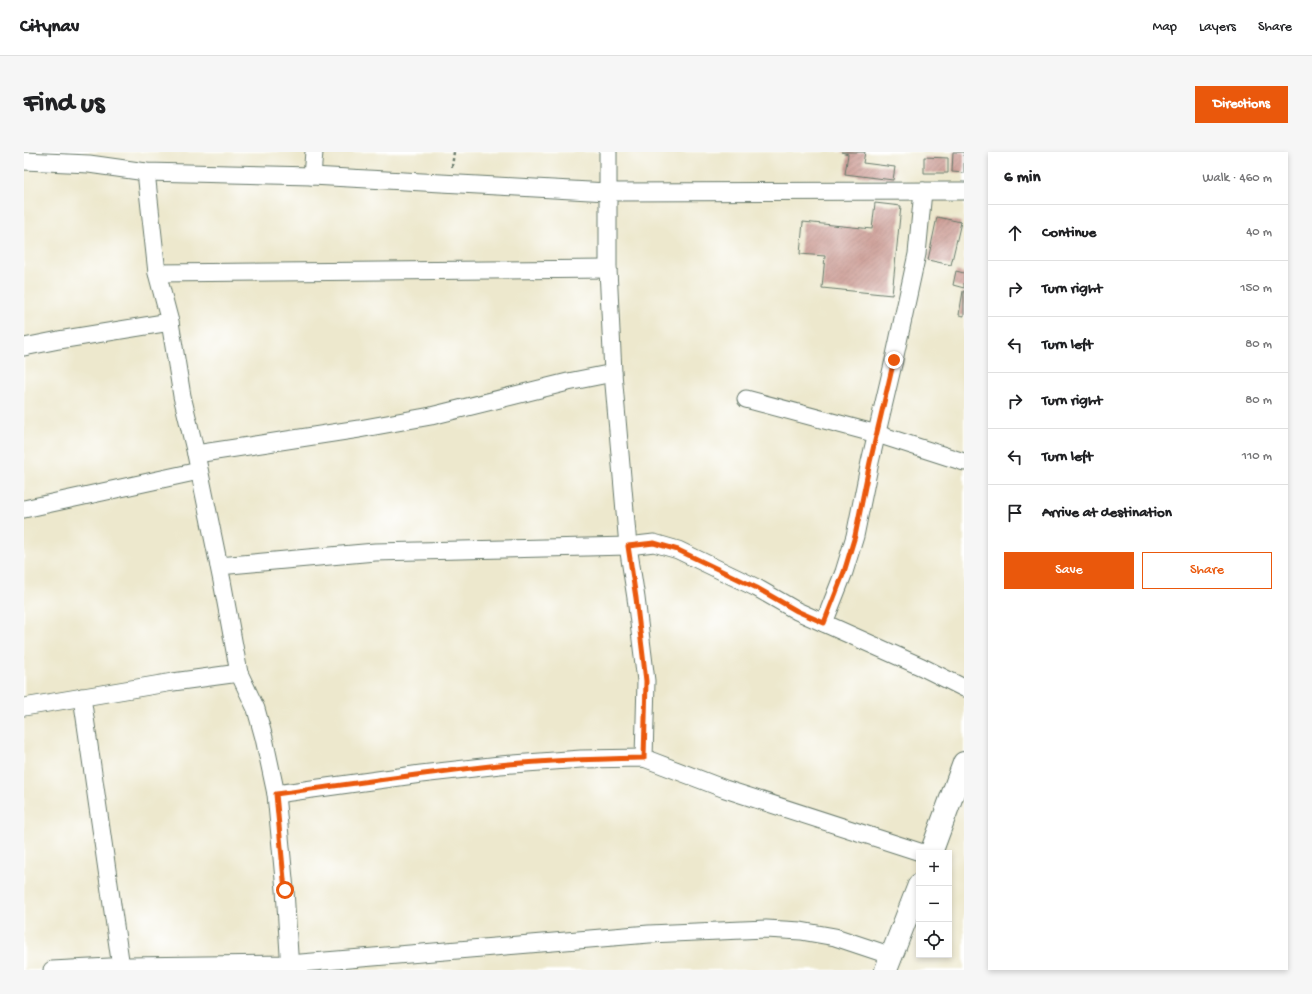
<!DOCTYPE html>
<html lang="en">
<head>
<meta charset="utf-8">
<style>
  body { margin:0; font-family:"Gochi Hand",sans-serif; background:#f6f6f6; color:#202124 }
  .controls { position:absolute; right:12px; bottom:12px; display:grid; overflow:hidden; border-radius:0px; box-shadow:0 2px 6px #0003 }
  .controls button { width:36px; height:36px; display:grid; place-items:center; padding:0; border:0; border-bottom:1px solid #e0e0e0; background:#fff; color:#202124; font:20px sans-serif }
  .stop { position:absolute; width:12px; height:12px; margin:-9px; border:3px solid #ea580c; border-radius:50%; background:#fff }
  .stop.end { background:#ea580c; border-color:#fff; box-shadow:0 1px 4px #0008 }
  .list { margin:0; padding:0; list-style:none }
  h2 { display:flex; justify-content:space-between; align-items:center; height:52px; margin:0; padding:0 16px; font-size:17px }
  h2 small { font-size:13px; font-weight:400; color:#757577 }
  .list li { display:grid; grid-template-columns:26px 1fr auto; gap:12px; align-items:center; box-sizing:border-box; height:56px; padding:0 16px; border-top:1px solid #e0e0e0 }
  .list b { display:block; font-size:15px; white-space:nowrap }
  .list em { font-size:13px; font-style:normal; color:#757577 }
  .actions { display:flex; gap:8px; padding:12px 16px }
  .actions a { flex:1; padding:9px 0; border:1px solid #ea580c; border-radius:0px; text-align:center; font-size:14px; color:#ea580c }
  .actions .main { background:#ea580c; color:#fff }
  .icon { flex:none; width:22px; height:22px; fill:none; stroke:currentColor; stroke-width:2; stroke-linecap:round; stroke-linejoin:round }
  .map { position:relative; flex:none; width:940px; height:818px; overflow:hidden; border-radius:0px }
  header { display:flex; align-items:center; gap:24px; box-sizing:border-box; height:56px; padding:0 20px; background:#fff; border-bottom:1px solid #e0e0e0 }
  header strong { font-size:19px }
  nav { display:flex; gap:22px; margin-inline-start:auto; font-size:14px }
  .intro { display:flex; align-items:center; justify-content:space-between; box-sizing:border-box; height:96px; padding:0 24px }
  h1 { margin:0; font-size:28px }
  .button { padding:10px 18px; border-radius:0px; background:#ea580c; color:#fff; font-size:14px; font-weight:700 }
  main { display:flex; gap:24px; padding:0 24px }
  aside { flex:1; background:#fff; border-radius:0px; box-shadow:0 2px 6px #0003 }
  .map>svg:first-child { display:block }
  .building { fill:url(#building-hatch) }
  .lines { fill:none; stroke-linecap:round; stroke-linejoin:round }
  .street-casing { stroke:#67796a; stroke-width:19 }
  .secondary-casing { stroke:#67796a; stroke-width:24 }
  .path { stroke:#67796a; stroke-width:2.5; stroke-dasharray:3 3; stroke-linecap:butt }
  .street { stroke:#fff; stroke-width:17 }
  .secondary { stroke:#fff; stroke-width:22 }
  .route { stroke:#ea580c; stroke-width:5 }
</style>
</head>
<body>
<header>
<strong>Citynav</strong>
<nav><a>Map</a><a>Layers</a><a>Share</a></nav>
</header>
<div class="intro"><h1>Find us</h1><a class="button">Directions</a></div>
<main>
<div class="map">
<svg width="940" height="818" viewBox="0 0 940 818">
  <defs>
    <pattern id="building-hatch" width="6" height="6" patternUnits="userSpaceOnUse"><rect width="6" height="6" fill="#ca9890"/><path d="M-1 1l2-2M0 6l6-6M5 7l2-2" fill="none" stroke="#a37d76"/></pattern>
  </defs>
  <rect width="100%" height="100%" fill="#fff"/>
  <filter id="ink" filterUnits="userSpaceOnUse"><feTurbulence type="fractalNoise" baseFrequency=".025" numOctaves="2"/><feDisplacementMap in="SourceGraphic" scale="8" xChannelSelector="R" yChannelSelector="G"/><feConvolveMatrix kernelMatrix="1 2 1 2 8 2 1 2 1" color-interpolation-filters="sRGB"/></filter>
  <filter id="wash" filterUnits="userSpaceOnUse"><feTurbulence type="fractalNoise" baseFrequency=".012" numOctaves="4" result="noise"/><feDisplacementMap in="SourceGraphic" scale="16" xChannelSelector="R" yChannelSelector="G"/><feGaussianBlur stdDeviation="0.9" result="paint"/><feColorMatrix in="noise" values="0 0 0 0 0 0 0 0 0 0 0 0 0 0 0 0 0 1.4 0 .05"/><feComposite in="paint" operator="in"/></filter>
  <g filter="url(#wash)">
    <rect width="100%" height="100%" fill="#ede8cd"/>
    <g id="blocks">
      <g class="building">
        <polygon points="817,0 841,0 839,11 871,15 869,28 821,22 824,2"/>
        <polygon points="929,0 940,0 940,21 928,20"/>
        <polygon points="900,5 924,6 924,21 900,21"/>
        <polygon points="851,51 877,54 868,143 798,136 801,104 776,102 779,70 848,77"/>
        <polygon points="913,65 937,70 927,113 904,108"/>
        <polygon points="932,119 940,121 940,136 929,133"/>
        <polygon points="939,139 940,139 940,164 935,163"/>
      </g>
    </g>
  </g>
  <g filter="url(#ink)">
    <use href="#blocks" fill-opacity="0" stroke="#67796a" stroke-width="1"/>
    <g class="lines">
      <defs>
        <g id="street">
          <polyline points="584,0 584,117 589,221 604,394 612,446 622,529 620,606"/>
          <polyline points="0,9 65,12 122,20 288,24 584,40 940,39"/>
          <polyline points="122,20 133,121 146,170 158,244 172,302 198,429 215,521 232,557 240,586 252,642 261,738 266,818"/>
          <polyline points="288,24 290,0"/>
          <polyline points="133,121 584,117"/>
          <polyline points="0,195 35,188 146,170"/>
          <polyline points="722,247 853,282 940,310"/>
          <polyline points="172,302 335,277 407,264 544,230 589,221"/>
          <polyline points="0,357 175,319"/>
          <polyline points="195,414 351,400 604,394 630,391 654,398 733,436 773,459 898,515 940,536"/>
          <polyline points="800,471 820,420 831,384 846,310 870,208 893,102 899,39"/>
          <polyline points="58,545 97,815"/>
          <polyline points="0,555 149,530 215,521"/>
          <polyline points="252,642 397,622 476,613 557,607 620,606 701,637 899,701"/>
          <polyline points="28,818 105,814 265,812 625,782 742,777 777,779 811,785 868,804"/>
        </g>
        <g id="secondary">
          <polyline points="907,701 940,611"/>
          <polyline points="862,818 895,733"/>
        </g>
      </defs>
      <use href="#street" class="street-casing"/>
      <use href="#secondary" class="secondary-casing"/>
      <polyline class="path" points="428,15 430,0"/>
      <use href="#street" class="street"/>
      <use href="#secondary" class="secondary"/>
    </g>
  </g>
  <g class="lines" filter="url(#ink)">
    <path class="route" d="M261,738L252,642C326,632 400,621 475,613C523,608 572,607 620,606L622,529L612,446L604,394L630,391L654,398L733,436L773,459L800,471L820,420L831,384L846,310L870,208"/>
  </g>
</svg>
<div class="controls">
<button>+</button>
<button>−</button>
<button><svg class="icon" aria-label="locate" viewBox="0 0 24 24"><circle cx="12" cy="12" r="6"/><path d="M12 2v4M12 18v4M2 12h4M18 12h4"/></svg></button>
</div>
<div class="stop" style="left:261px;top:738px"></div>
<div class="stop end" style="left:870px;top:208px"></div>
</div>
<aside>
<h2>6 min<small>Walk · 460 m</small></h2>
<ul class="list">
<li><svg class="icon" aria-label="ahead" viewBox="0 0 24 24"><path d="M12 20V5M6 11l6-6 6 6"/></svg><div><b>Continue</b></div><em>40 m</em></li>
<li><svg class="icon" aria-label="right" viewBox="0 0 24 24"><path d="M7 20v-9h11M14 6l5 5-5 5"/></svg><div><b>Turn right</b></div><em>150 m</em></li>
<li><svg class="icon" aria-label="left" viewBox="0 0 24 24"><path d="M17 20v-9H6M10 6l-5 5 5 5"/></svg><div><b>Turn left</b></div><em>80 m</em></li>
<li><svg class="icon" aria-label="right" viewBox="0 0 24 24"><path d="M7 20v-9h11M14 6l5 5-5 5"/></svg><div><b>Turn right</b></div><em>80 m</em></li>
<li><svg class="icon" aria-label="left" viewBox="0 0 24 24"><path d="M17 20v-9H6M10 6l-5 5 5 5"/></svg><div><b>Turn left</b></div><em>110 m</em></li>
<li><svg class="icon" aria-label="arrive" viewBox="0 0 24 24"><path d="M6 21V4h12l-3 4 3 4H6"/></svg><div><b>Arrive at destination</b></div></li>
</ul>
<div class="actions"><a class="main">Save</a><a>Share</a></div>
</aside>
</main>
</body>
</html>
